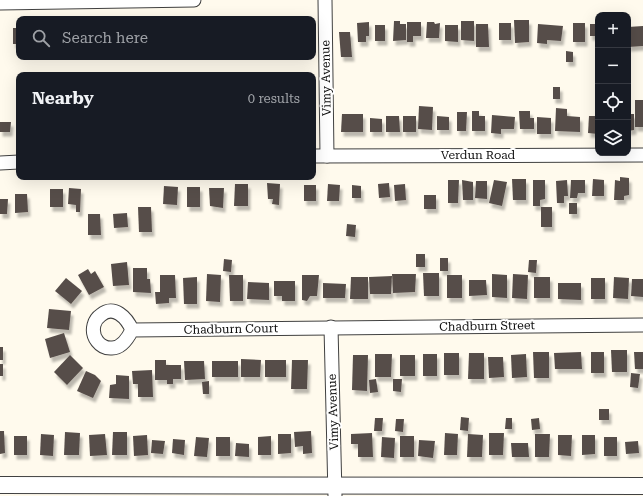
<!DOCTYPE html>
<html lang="en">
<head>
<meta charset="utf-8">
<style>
  body { margin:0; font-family:"Roboto Serif",serif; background:#242831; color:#f1f3f6 }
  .controls { position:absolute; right:12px; top:12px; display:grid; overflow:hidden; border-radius:8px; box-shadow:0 4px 16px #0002 }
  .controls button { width:36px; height:36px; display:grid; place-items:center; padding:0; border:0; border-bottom:1px solid #363941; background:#171b24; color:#f1f3f6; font:20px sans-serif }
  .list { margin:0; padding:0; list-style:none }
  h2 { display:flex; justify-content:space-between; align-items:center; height:52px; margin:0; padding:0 16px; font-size:17px }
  h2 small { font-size:13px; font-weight:400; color:#9ea1a6 }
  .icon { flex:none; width:22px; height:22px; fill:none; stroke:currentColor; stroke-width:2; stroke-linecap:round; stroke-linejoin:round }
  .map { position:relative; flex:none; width:643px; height:496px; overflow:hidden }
  .search { position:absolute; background:#171b24; box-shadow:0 4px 16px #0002; left:16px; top:16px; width:300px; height:44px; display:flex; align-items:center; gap:10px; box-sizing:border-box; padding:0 14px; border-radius:8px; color:#9ea1a6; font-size:15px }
  .panel { position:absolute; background:#171b24; box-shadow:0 4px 16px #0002; left:16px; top:72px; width:300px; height:108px; border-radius:8px }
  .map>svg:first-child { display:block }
  .building { fill:#564d49; filter:url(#shadow) }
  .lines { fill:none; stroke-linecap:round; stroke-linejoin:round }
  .minor-casing { stroke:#404040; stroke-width:15 }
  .tertiary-casing { stroke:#404040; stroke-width:18 }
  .minor { stroke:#fff; stroke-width:13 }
  .tertiary { stroke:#fff; stroke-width:16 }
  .labels { text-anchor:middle; stroke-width:4; stroke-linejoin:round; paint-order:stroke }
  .street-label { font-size:12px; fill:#0d0d0d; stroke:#fff }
</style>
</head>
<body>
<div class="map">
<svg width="643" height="496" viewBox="0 0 643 496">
  <defs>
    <filter id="shadow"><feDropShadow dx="2.5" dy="4.5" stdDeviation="1" flood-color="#0004"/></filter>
  </defs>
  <rect width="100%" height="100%" fill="#fffaed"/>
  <g class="building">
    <polygon points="514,20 529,20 529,42 515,43"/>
    <polygon points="394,21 400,21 400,24 406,24 406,40 393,41"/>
    <polygon points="461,21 474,21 474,41 461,40"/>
    <polygon points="369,22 369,36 366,36 366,42 358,42 357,23"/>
    <polygon points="407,22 421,22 421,36 413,36 413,42 407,42"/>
    <polygon points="427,22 434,22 435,24 440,23 439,38 426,38"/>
    <rect x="499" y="23" width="12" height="17"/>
    <rect x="573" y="23" width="12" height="19"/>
    <polygon points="476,24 488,24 489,47 476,47"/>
    <polygon points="538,24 563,26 561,41 547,40 547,44 537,43"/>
    <rect x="590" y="24" width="8" height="12"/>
    <rect x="375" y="25" width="10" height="16"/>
    <polygon points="445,25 458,25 458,42 445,41"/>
    <polygon points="643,26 643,46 628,47 628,27"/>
    <rect x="13" y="28" width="6" height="16"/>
    <polygon points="339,32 350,32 352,57 341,57"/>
    <polygon points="566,51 573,52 573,62 566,62"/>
    <rect x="553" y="87" width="7" height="12"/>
    <rect x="635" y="100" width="8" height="27"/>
    <rect x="16" y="105" width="3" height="30"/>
    <polygon points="419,106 433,107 432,130 418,129"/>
    <polygon points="556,108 567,109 567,116 580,117 580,132 555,131"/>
    <polygon points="472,111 479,111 479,116 485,116 485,131 472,131"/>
    <polygon points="519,111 530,111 530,118 534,118 534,129 520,129"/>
    <polygon points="457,112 467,112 466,131 457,131"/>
    <polygon points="342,114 363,114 363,132 341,132"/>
    <polygon points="628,114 634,114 634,130 628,131"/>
    <polygon points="492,115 515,117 514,129 501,129 501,134 491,133"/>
    <polygon points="386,116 399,116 400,132 386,132"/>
    <rect x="403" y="116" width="13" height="16"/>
    <polygon points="437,116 449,117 449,130 437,130"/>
    <polygon points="589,116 598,116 598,134 588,133"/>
    <polygon points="537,117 551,118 551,134 537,134"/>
    <polygon points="370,118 382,119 382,132 370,132"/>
    <polygon points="0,122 11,122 10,132 0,132"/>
    <polygon points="620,177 629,178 629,195 624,196 624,200 614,200 615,180 620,181"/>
    <polygon points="512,179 526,179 526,200 513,200"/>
    <polygon points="593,179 604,180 604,196 592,196"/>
    <polygon points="448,180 459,180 458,203 448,203"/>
    <polygon points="462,180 473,182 473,200 463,200"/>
    <polygon points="494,180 507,182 502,206 489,203"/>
    <polygon points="533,180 545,180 545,199 540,200 540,206 533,206"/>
    <polygon points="567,180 568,196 564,196 564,203 557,203 556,181"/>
    <polygon points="571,180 585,180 585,193 578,193 577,198 570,198"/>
    <polygon points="476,181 487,181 487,199 475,198"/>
    <polygon points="267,183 280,184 279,205 272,204 273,199 268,199"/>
    <polygon points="389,183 390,197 379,198 378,184"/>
    <polygon points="235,184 248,184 248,206 234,206"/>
    <polygon points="328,184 340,185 339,201 327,201"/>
    <polygon points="405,184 406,200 395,201 394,185"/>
    <rect x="304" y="185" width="12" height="16"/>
    <polygon points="352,185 361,186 361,198 352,198"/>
    <polygon points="164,186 178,187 177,205 163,204"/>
    <rect x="187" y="187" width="13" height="20"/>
    <polygon points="69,188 81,189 80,212 76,212 76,205 68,204"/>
    <polygon points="209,188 224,188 223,208 210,206"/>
    <rect x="50" y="189" width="13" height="18"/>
    <polygon points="15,194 27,194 28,212 15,213"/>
    <rect x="424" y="195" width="12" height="14"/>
    <polygon points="0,199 8,199 7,214 0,214"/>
    <rect x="569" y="203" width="8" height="11"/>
    <polygon points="138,207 151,207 152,232 139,232"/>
    <rect x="541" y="207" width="11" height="20"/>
    <polygon points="127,213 128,227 114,228 113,214"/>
    <polygon points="88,214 100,214 101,235 88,235"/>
    <polygon points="347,224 356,225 355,237 346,236"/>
    <rect x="416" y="254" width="9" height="13"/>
    <rect x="440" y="258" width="8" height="13"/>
    <polygon points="224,259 232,260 231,272 223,271"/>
    <polygon points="529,260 537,260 536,273 528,272"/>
    <polygon points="127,262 129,285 113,286 111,264"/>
    <polygon points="133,268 147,268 147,279 150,279 151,293 133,292"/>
    <polygon points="88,269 91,274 95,271 104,287 89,295 78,275"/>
    <polygon points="423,273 439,273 439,296 424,296"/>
    <polygon points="207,274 221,275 220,302 206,301"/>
    <polygon points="392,274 416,274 415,292 393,293"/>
    <polygon points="492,274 507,275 507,298 492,297"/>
    <polygon points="513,274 528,275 527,299 512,298"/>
    <polygon points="160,275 175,275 176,298 169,298 169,303 156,304 155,292 160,292"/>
    <polygon points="229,275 243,275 243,301 230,301"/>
    <polygon points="302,275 319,275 317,296 310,296 307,301 302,300"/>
    <rect x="447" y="275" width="15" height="23"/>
    <polygon points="392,276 391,294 370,294 369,277"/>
    <polygon points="197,277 197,304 184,304 183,278"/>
    <polygon points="351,277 368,277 368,299 350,299"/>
    <rect x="534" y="277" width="16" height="21"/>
    <polygon points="614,277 629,278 628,299 613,298"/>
    <polygon points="66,278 82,291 71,304 55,291"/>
    <rect x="591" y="278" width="14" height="21"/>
    <polygon points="632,279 643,279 643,297 631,296"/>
    <polygon points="469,280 486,280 487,295 469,296"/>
    <polygon points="274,281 295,281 295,301 282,301 282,296 274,296"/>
    <polygon points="248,282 269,283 269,300 247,299"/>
    <polygon points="323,283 346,284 345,298 323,298"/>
    <polygon points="558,283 581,283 581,300 558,299"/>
    <polygon points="49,309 71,311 69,330 47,328"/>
    <polygon points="64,333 70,352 50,358 45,339"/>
    <rect x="0" y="347" width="3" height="13"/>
    <polygon points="611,350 627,350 627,372 612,372"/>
    <polygon points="533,352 549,352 549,378 534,378"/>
    <polygon points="581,352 582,369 555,369 554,353"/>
    <rect x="591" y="352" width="13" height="21"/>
    <polygon points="634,352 643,352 643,369 635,369"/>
    <rect x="444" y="353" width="15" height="22"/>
    <polygon points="469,353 484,353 484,379 468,379"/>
    <polygon points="375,354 392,354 391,377 375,377"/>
    <rect x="423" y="354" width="14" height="22"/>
    <polygon points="526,354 527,377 512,378 511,355"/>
    <polygon points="70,355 83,368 67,385 54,372"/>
    <polygon points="353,355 368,355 367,391 352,390"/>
    <rect x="400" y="355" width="15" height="21"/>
    <polygon points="488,357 503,357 504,377 489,378"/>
    <polygon points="241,359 261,360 260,377 241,377"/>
    <polygon points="155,360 166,360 166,365 181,365 181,379 173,379 173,384 167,384 167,380 155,380"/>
    <rect x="265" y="360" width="21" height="17"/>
    <polygon points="292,360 308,360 307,389 291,389"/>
    <polygon points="184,361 204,361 205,379 185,380"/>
    <rect x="212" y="361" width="26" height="16"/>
    <rect x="0" y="364" width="3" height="12"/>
    <polygon points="152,370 153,397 138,397 138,384 133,384 132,371"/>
    <polygon points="86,371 95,375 101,381 93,398 77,391"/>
    <polygon points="631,373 640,374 638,388 630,387"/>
    <polygon points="116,375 129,376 129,399 109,398 110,385 116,384"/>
    <polygon points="376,379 378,392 370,393 369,380"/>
    <polygon points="393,379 402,379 401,392 393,391"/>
    <polygon points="209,381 209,394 203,394 202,382"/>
    <rect x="599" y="409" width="10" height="11"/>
    <polygon points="461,417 469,418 468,431 460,430"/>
    <polygon points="375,418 383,418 382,431 374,431"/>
    <polygon points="506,418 512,418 512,429 505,429"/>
    <polygon points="539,418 540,429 532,430 531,419"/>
    <polygon points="396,419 404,419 403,432 395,431"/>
    <polygon points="0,431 4,431 5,453 0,454"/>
    <polygon points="311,431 312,453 303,454 303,446 295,447 294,432"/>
    <polygon points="65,432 80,433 79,455 64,455"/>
    <polygon points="113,432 127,432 127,455 112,455"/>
    <polygon points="372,433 373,457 358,457 358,444 351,444 351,434"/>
    <polygon points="445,433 458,434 457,455 444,455"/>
    <polygon points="489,433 504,433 503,455 489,455"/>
    <polygon points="41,434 54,435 53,456 40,455"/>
    <polygon points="105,434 107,455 90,456 89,435"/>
    <polygon points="278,434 291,434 291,453 278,454"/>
    <polygon points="468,434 483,435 482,457 467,457"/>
    <polygon points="535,434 550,434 549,457 535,457"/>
    <polygon points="147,435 148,455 134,456 133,436"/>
    <polygon points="558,435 572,435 571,456 558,455"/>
    <polygon points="582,435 595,435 595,454 582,455"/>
    <rect x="14" y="436" width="13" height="19"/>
    <polygon points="271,436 271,455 258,455 258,437"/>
    <rect x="400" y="436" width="14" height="21"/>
    <polygon points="196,437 209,438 207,457 194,456"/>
    <rect x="216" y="437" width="14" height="19"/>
    <polygon points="382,437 395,438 394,458 381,457"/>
    <rect x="604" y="437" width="13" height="19"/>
    <polygon points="173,439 185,440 184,455 172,453"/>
    <polygon points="152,440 165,441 163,454 151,453"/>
    <polygon points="419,440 435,441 433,458 418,456"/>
    <polygon points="638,441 639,453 626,454 625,442"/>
    <polygon points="236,443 249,444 249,457 235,456"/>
    <polygon points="511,443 528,443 529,457 512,457"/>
  </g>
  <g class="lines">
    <defs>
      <g id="minor">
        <polyline points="325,0 327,156"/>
        <polyline points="0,3 194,0"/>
        <polyline points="313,156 643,155"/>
        <polyline points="0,163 19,162"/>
        <polyline points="331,327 335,496"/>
        <path d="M132,330C128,338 122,348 112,348C100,349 91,337 94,325C95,321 98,317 101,315C114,304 127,318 132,330L643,325"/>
      </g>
      <polyline id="tertiary" points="0,485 643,486"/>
    </defs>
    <use href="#minor" class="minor-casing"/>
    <use href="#tertiary" class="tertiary-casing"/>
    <use href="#minor" class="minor"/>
    <use href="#tertiary" class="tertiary"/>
  </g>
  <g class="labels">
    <g class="street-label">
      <text transform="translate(326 78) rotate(-91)" y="4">Vimy Avenue</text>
      <text x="478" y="159">Verdun Road</text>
      <text transform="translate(487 326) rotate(-1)" y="4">Chadburn Street</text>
      <text transform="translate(231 329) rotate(-1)" y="4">Chadburn Court</text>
      <text transform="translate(333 412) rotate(-92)" y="4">Vimy Avenue</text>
    </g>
  </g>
</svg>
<div class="controls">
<button>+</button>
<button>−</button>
<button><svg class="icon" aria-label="locate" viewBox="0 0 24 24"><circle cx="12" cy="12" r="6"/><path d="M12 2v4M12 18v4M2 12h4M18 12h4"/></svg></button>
<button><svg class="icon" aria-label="layers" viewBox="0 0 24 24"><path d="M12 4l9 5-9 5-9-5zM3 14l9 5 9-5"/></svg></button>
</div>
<div class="search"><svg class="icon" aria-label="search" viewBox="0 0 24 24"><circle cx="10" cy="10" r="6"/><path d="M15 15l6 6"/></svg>Search here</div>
<section class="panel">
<h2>Nearby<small>0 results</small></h2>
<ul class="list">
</ul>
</section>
</div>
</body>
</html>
